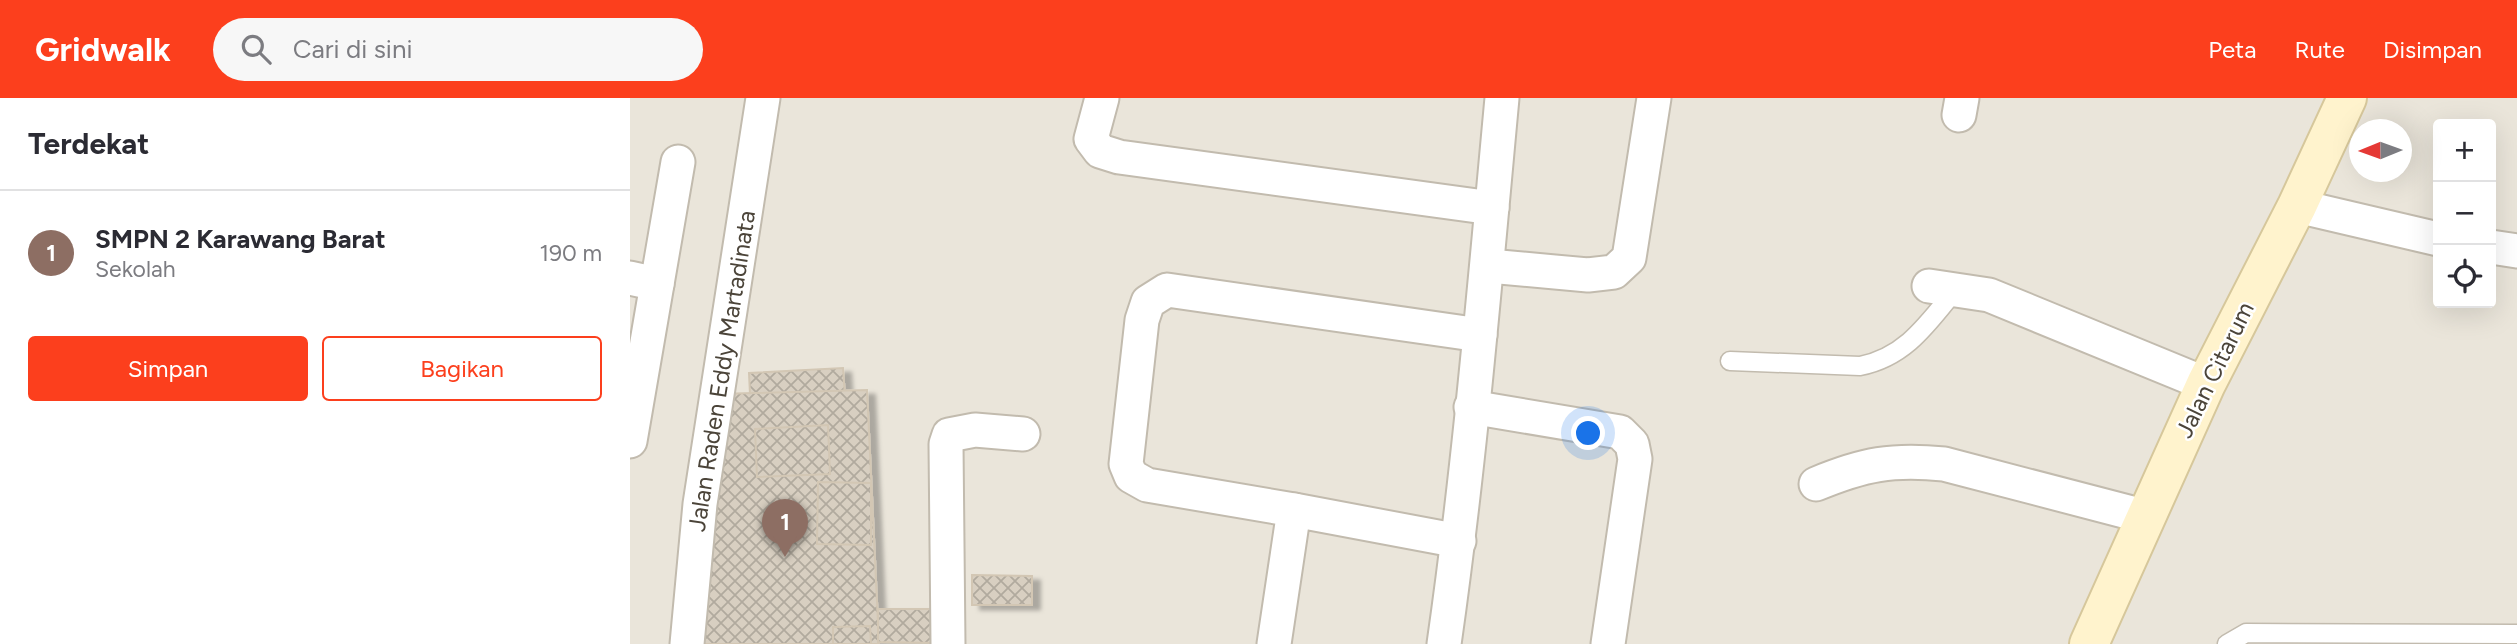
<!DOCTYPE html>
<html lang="id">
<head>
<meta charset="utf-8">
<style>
  body { margin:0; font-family:Figtree,sans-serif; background:#f7f7f7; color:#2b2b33 }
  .controls { position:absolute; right:21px; top:21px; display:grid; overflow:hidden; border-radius:7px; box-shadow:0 7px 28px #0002 }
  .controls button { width:63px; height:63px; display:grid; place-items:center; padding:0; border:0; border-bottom:2px solid #e1e1e2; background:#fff; color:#2b2b33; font:35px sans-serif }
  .compass { position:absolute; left:1719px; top:21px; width:63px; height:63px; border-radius:50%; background:#fff; box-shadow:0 7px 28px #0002; rotate:269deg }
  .you { position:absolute; left:959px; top:336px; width:24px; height:24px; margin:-18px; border:5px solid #fff; border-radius:50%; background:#1a73e8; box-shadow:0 0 0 10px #1a73e833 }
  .badge { display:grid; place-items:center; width:46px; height:46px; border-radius:50%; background:#fc3f1d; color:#fff; font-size:23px; font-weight:700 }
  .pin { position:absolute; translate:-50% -58px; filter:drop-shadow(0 2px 4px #0008) }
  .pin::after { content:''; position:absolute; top:37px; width:24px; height:21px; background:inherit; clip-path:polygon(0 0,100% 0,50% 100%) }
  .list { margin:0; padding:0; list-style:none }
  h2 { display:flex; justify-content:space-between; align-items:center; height:91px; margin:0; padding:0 28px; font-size:30px }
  h2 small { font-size:23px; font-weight:400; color:#7c7c81 }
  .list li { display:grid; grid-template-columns:46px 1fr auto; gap:21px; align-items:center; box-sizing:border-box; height:126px; padding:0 28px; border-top:2px solid #e1e1e2 }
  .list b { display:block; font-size:26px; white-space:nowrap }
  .list p { margin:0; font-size:23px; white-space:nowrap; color:#7c7c81 }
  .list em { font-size:23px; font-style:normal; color:#7c7c81 }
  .actions { display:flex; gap:14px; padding:21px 28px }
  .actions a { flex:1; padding:16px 0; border:2px solid #fc3f1d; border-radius:7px; text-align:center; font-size:24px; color:#fc3f1d }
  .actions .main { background:#fc3f1d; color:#fff }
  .icon { flex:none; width:38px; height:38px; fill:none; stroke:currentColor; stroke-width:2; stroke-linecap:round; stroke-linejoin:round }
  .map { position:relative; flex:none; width:1887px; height:546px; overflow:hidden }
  header { display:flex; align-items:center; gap:42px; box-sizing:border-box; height:98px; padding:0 35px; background:#fc3f1d; color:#fff }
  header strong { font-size:33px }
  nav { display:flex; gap:38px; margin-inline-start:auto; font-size:24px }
  .search { width:490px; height:63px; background:#f7f7f7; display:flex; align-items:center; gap:18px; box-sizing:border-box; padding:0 24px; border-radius:38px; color:#7c7c81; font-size:26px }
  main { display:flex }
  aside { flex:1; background:#fff }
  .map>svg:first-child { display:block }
  .residential { fill:#eae5da; fill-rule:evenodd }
  .building { fill:url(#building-cross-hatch); stroke:#d3c7b4; stroke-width:2; filter:url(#shadow) }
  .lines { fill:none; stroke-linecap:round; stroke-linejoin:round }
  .lane-casing { stroke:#c2bbae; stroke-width:21 }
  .street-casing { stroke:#c2bbae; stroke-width:37 }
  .secondary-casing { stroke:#d6c79b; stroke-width:42 }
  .lane { stroke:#fff; stroke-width:18 }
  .street { stroke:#fff; stroke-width:33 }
  .secondary { stroke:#fff3cd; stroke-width:38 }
  .labels { text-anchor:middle; stroke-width:5; stroke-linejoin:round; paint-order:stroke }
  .street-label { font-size:24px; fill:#4b4439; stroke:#fff }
</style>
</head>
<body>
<header>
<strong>Gridwalk</strong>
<div class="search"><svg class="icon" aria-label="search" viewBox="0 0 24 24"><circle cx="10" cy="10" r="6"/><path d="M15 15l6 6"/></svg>Cari di sini</div>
<nav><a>Peta</a><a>Rute</a><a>Disimpan</a></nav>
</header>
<main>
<aside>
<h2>Terdekat<small></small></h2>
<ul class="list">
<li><span class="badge" style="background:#8d6e63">1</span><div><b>SMPN 2 Karawang Barat</b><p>Sekolah</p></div><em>190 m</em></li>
</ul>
<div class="actions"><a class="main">Simpan</a><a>Bagikan</a></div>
</aside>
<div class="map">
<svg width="1887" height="546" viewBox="0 0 1887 546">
  <defs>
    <pattern id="building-cross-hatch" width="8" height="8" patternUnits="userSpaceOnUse" patternTransform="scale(1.75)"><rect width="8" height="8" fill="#d8cfc1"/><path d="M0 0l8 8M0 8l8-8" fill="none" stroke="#b1aa9e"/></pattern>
    <filter id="shadow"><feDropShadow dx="8" dy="4.5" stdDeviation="2" flood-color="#0004"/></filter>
  </defs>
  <rect width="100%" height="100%" fill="#f6f3ec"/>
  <path class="residential" d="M0,0H1887V546H0ZM1808,26H1861V205H1808ZM1730,32H1772V74H1730Z"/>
  <g class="building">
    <polygon points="213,270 216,313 121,318 119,275"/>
    <polygon points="237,292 249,546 57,546 87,296"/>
    <polygon points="198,327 200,376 127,379 125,331"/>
    <polygon points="188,384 241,385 241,447 187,446"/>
    <polygon points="342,477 402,478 402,507 342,507"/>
    <polygon points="248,511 308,511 308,545 248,544"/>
    <polygon points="240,528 241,546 203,546 203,529"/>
  </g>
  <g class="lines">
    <defs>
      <g id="lane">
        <path d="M1100,263L1230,268C1276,259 1298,225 1326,191"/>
        <polyline points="1597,546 1616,535 1887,536"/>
      </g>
      <g id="street">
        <polyline points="472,0 461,41 470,53 489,59 862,110"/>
        <polyline points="1329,17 1332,0"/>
        <polyline points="1667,108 1808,141"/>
        <polyline points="1861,149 1887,153"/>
        <polyline points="859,168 958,177 984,174 999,160 1024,0"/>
        <polyline points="0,180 27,186 48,64"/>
        <polyline points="1299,188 1359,197 1576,286"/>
        <polyline points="841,309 990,334 1002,346 1005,361 978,546"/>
        <polyline points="0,343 27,186"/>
        <path d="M1186,386C1234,366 1262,361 1314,366L1517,419"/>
        <polyline points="664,412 517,387 501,378 496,366 512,222 518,204 537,192 850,237"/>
        <polyline points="57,546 70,406 133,0"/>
        <polyline points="318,546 316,346 319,337 345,332 393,336"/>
        <polyline points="644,546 664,412 829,443"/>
        <path d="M814,546C840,365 855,182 872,0"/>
      </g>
      <polyline id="secondary" points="1459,546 1576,286 1667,108 1717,0"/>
    </defs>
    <use href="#lane" class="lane-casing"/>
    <use href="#street" class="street-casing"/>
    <use href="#secondary" class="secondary-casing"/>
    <use href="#lane" class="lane"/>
    <use href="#street" class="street"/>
    <use href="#secondary" class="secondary"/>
  </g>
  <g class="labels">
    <g class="street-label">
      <text transform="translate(1585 272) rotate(-64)" y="8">Jalan Citarum</text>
      <text transform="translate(92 273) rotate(-81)" y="8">Jalan Raden Eddy Martadinata</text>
    </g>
  </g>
</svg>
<div class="controls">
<button>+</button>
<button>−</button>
<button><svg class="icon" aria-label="locate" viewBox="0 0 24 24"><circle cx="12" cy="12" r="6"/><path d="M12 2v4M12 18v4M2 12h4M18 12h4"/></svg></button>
</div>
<svg class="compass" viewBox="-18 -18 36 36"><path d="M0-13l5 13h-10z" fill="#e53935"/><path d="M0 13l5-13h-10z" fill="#7c7c81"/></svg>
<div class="you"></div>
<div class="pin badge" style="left:155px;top:459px;background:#8d6e63">1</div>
</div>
</main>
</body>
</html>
